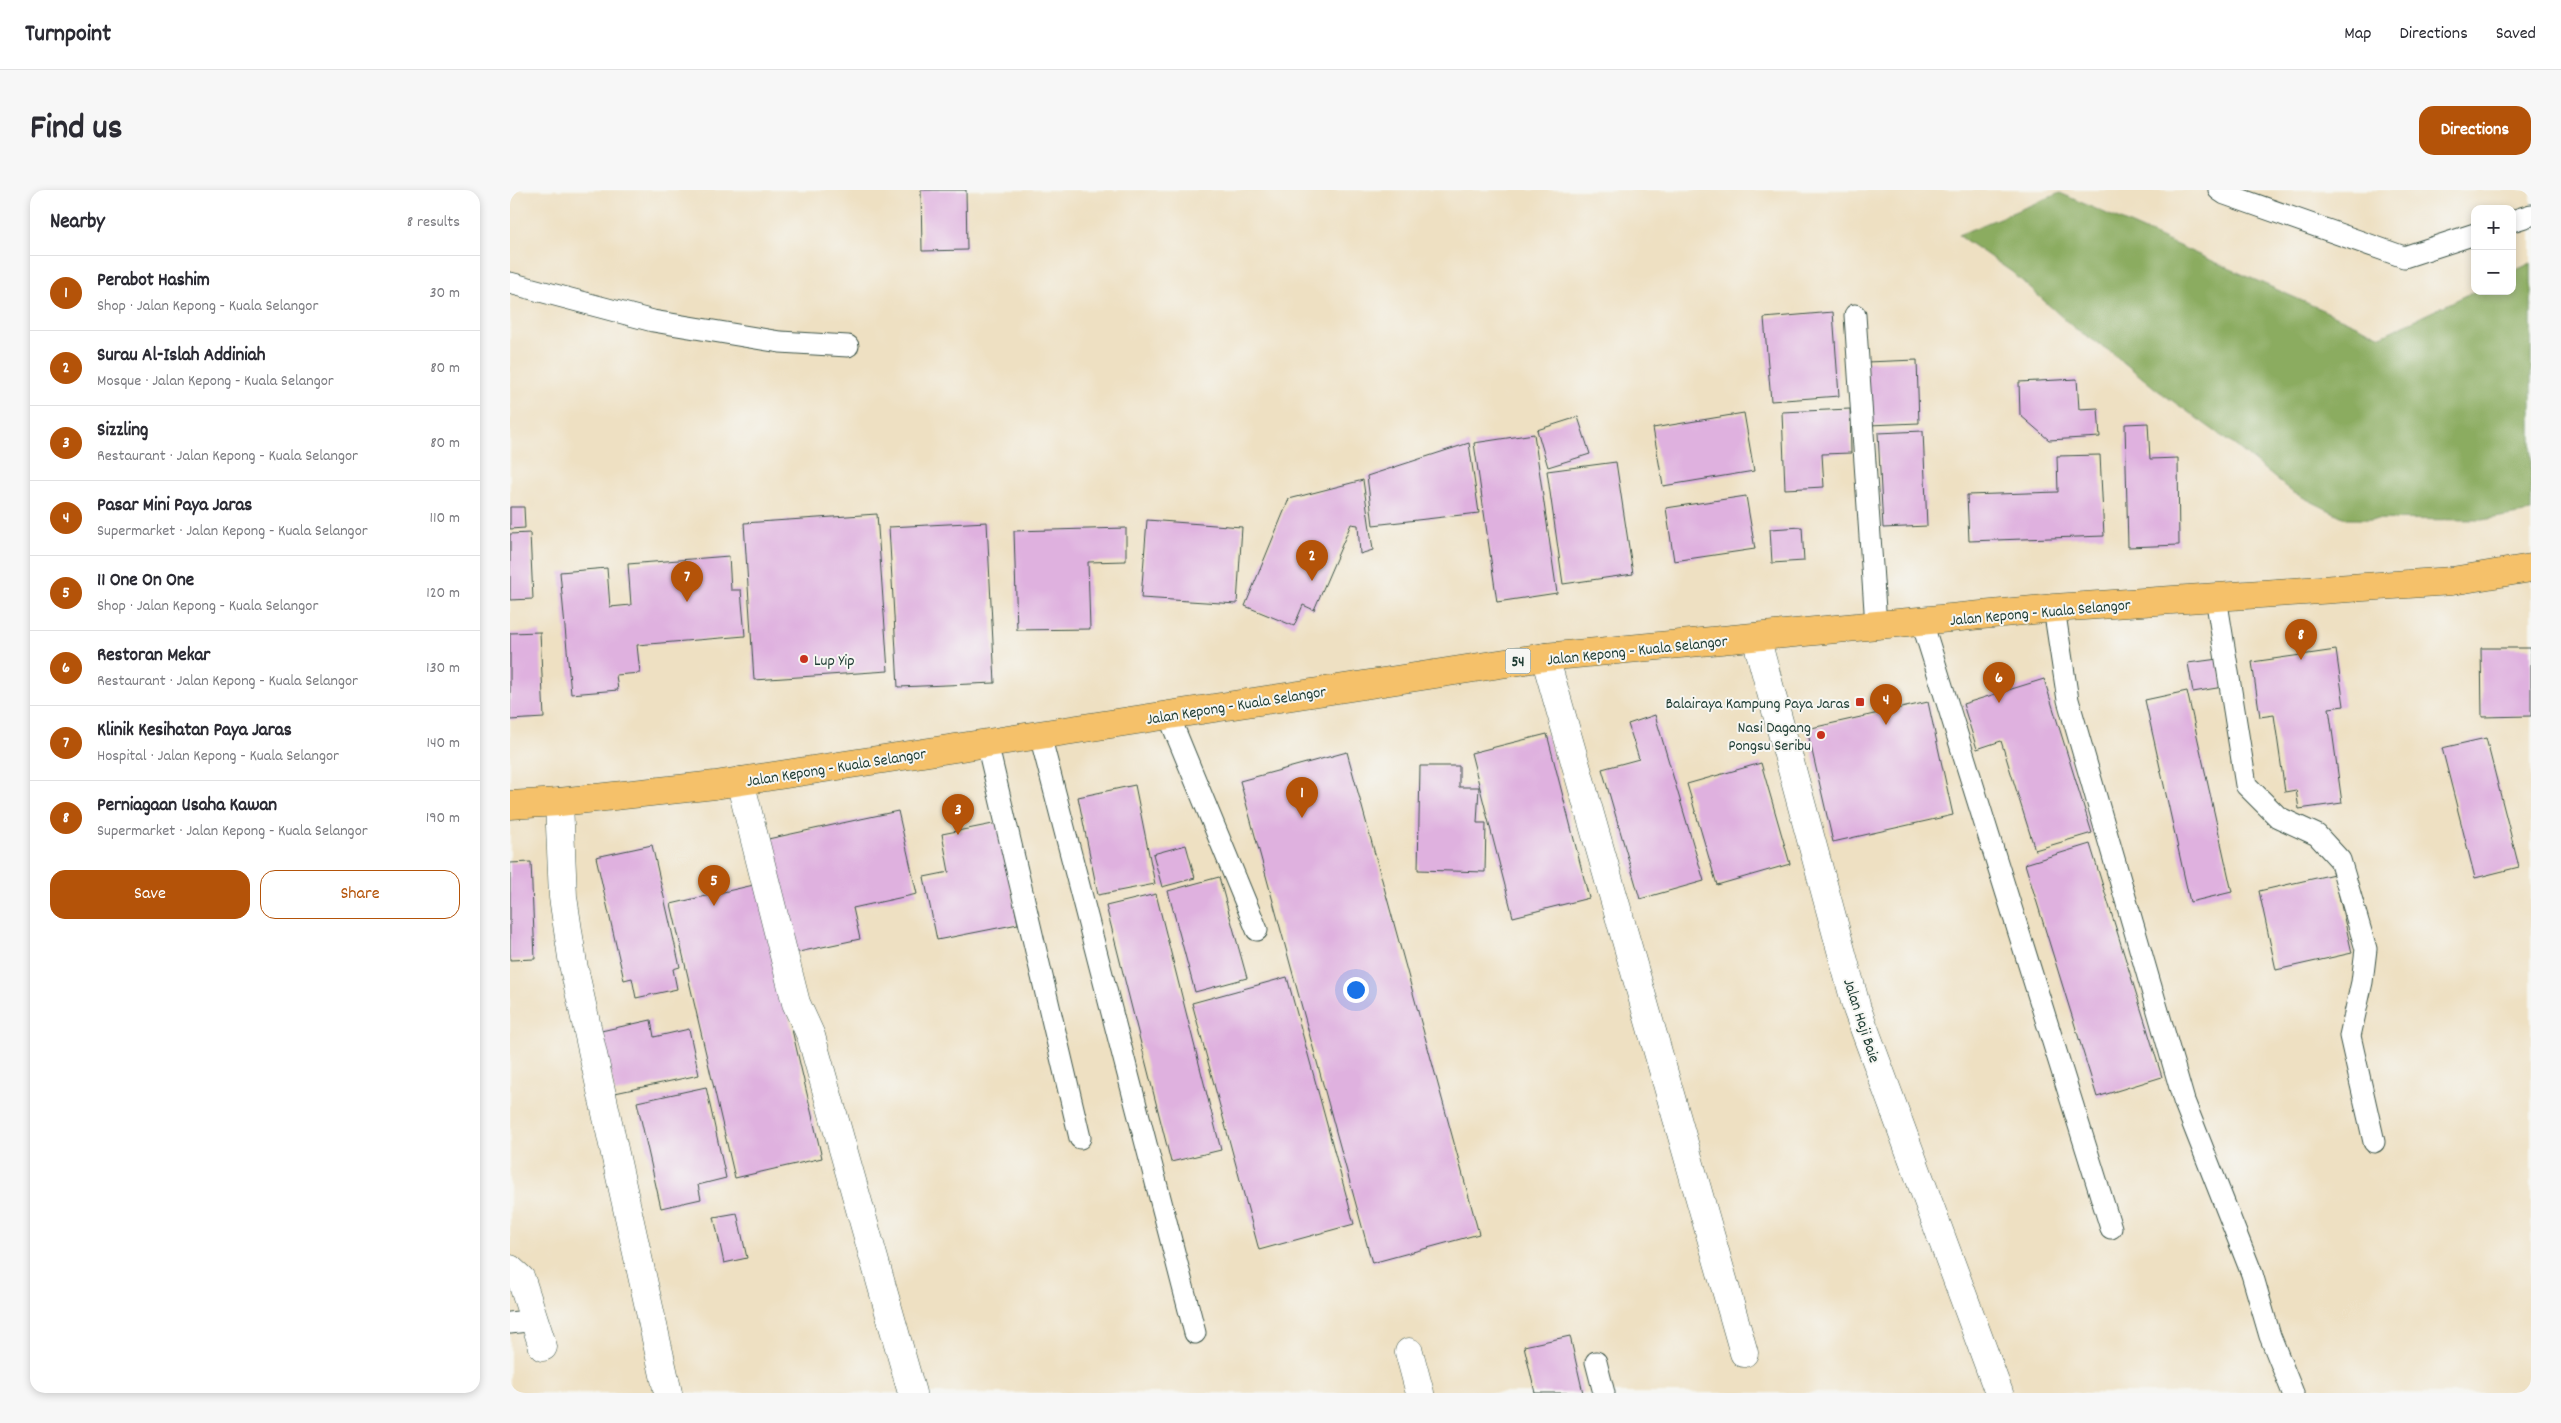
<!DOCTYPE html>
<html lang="en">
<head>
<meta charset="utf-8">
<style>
  body { margin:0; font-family:Dekko,sans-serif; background:#f7f7f7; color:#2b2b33 }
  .controls { position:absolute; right:15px; top:15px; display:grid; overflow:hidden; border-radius:10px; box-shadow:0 2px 8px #0003 }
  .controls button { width:45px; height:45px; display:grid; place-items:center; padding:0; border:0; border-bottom:1px solid #e1e1e2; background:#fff; color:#2b2b33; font:25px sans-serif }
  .you { position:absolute; left:845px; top:799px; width:18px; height:18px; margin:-12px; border:4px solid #fff; border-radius:50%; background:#1a73e8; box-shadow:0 0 0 8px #1a73e833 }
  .badge { display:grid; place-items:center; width:32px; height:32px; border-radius:50%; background:#b45309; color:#fff; font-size:16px; font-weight:700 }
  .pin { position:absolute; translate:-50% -41px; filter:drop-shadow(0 1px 2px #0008) }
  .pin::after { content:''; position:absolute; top:26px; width:18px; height:15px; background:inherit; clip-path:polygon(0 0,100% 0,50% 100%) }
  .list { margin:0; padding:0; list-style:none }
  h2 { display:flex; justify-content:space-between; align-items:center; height:65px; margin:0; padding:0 20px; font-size:21px }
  h2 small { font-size:16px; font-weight:400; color:#7c7c81 }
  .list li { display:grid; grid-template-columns:32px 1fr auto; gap:15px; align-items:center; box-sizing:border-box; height:75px; padding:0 20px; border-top:1px solid #e1e1e2 }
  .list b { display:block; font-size:19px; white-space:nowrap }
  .list p { margin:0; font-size:16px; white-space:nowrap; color:#7c7c81 }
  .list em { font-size:16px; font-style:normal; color:#7c7c81 }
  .actions { display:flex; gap:10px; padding:15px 20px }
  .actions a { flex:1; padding:11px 0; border:1px solid #b45309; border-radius:15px; text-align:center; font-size:18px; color:#b45309 }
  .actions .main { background:#b45309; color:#fff }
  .map { position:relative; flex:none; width:2021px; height:1203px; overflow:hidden; border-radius:15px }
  header { display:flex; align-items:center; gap:30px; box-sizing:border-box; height:70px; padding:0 25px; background:#fff; border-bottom:1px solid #e1e1e2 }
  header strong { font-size:24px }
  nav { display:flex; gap:28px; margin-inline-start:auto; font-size:18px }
  .intro { display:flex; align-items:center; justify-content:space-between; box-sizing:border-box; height:120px; padding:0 30px }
  h1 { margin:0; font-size:35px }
  .button { padding:12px 22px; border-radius:15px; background:#b45309; color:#fff; font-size:18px; font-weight:700 }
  main { display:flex; gap:30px; padding:0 30px }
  aside { flex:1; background:#fff; border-radius:15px; box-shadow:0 2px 8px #0003 }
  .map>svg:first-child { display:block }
  .forest { fill:#8bac60; stroke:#55744a }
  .building { fill:#dfb1df }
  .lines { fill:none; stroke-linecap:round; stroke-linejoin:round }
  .service-casing { stroke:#3e5549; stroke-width:23 }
  .minor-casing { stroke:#3e5549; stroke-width:29 }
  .trunk-casing { stroke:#3e5549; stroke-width:29 }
  .service { stroke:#fff; stroke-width:21 }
  .minor { stroke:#fff; stroke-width:28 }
  .trunk { stroke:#f5c16b; stroke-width:28 }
  .poi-dot { fill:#c8321e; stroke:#f6f6f2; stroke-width:2 }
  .labels { text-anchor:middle; stroke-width:4; stroke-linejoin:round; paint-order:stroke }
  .shield { fill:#f6f6f2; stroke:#60746d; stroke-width:1 }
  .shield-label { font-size:15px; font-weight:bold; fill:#1f3d34 }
  .street-label { font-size:16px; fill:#1f3d34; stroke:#f6f6f2 }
  .poi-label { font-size:16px; fill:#1f3d34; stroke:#f6f6f2; text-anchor:end }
</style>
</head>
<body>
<header>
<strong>Turnpoint</strong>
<nav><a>Map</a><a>Directions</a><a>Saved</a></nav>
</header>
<div class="intro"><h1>Find us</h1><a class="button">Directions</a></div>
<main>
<aside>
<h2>Nearby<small>8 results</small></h2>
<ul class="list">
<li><span class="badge">1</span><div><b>Perabot Hashim</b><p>Shop · Jalan Kepong - Kuala Selangor</p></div><em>30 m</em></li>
<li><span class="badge">2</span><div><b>Surau Al-Islah Addiniah</b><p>Mosque · Jalan Kepong - Kuala Selangor</p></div><em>80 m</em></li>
<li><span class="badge">3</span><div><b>Sizzling</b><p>Restaurant · Jalan Kepong - Kuala Selangor</p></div><em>80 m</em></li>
<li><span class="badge">4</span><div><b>Pasar Mini Paya Jaras</b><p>Supermarket · Jalan Kepong - Kuala Selangor</p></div><em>110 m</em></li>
<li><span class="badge">5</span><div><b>11 One On One</b><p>Shop · Jalan Kepong - Kuala Selangor</p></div><em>120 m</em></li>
<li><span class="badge">6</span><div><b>Restoran Mekar</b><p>Restaurant · Jalan Kepong - Kuala Selangor</p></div><em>130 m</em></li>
<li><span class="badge">7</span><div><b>Klinik Kesihatan Paya Jaras</b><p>Hospital · Jalan Kepong - Kuala Selangor</p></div><em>140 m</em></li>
<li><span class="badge">8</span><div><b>Perniagaan Usaha Kawan</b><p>Supermarket · Jalan Kepong - Kuala Selangor</p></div><em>190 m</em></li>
</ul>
<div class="actions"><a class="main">Save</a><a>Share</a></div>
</aside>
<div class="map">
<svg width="2021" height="1203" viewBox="0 0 2021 1203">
  <rect width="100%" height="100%" fill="#f6f6f2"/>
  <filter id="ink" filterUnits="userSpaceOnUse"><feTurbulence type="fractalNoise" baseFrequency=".02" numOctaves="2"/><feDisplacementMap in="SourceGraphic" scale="10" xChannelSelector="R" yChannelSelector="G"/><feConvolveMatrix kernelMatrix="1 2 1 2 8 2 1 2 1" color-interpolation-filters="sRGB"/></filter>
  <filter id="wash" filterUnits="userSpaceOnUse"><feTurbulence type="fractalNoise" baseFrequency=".0096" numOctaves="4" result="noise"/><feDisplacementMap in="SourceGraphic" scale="20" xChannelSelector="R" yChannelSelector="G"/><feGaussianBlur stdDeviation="1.12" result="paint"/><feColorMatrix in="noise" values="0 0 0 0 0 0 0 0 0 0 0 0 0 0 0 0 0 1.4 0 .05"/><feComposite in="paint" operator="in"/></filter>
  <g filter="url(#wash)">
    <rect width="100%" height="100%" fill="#eee0c2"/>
    <polygon class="forest" points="1550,3 1871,146 1965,101 2002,101 2002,82 2021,73 2021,322 1972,330 1837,329 1782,302 1727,257 1646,199 1601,162 1563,137 1502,82 1448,45"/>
    <g id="blocks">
      <g class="building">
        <polygon points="411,0 456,0 457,60 412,61"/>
        <polygon points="1323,122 1329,206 1261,211 1254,128"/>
        <polygon points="1407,170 1409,233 1359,235 1356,172"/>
        <polygon points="1567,189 1569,219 1588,218 1590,247 1539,250 1510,225 1509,192"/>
        <polygon points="1340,219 1341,263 1312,264 1314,297 1275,299 1272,222"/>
        <polygon points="1234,223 1244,281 1153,296 1143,238"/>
        <polygon points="1068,227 1080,264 1038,277 1027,240"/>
        <polygon points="1638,233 1640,269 1668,268 1669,355 1618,357 1615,234"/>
        <polygon points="1413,241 1417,336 1373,338 1368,243"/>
        <polygon points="1024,244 1047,403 987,412 964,253"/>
        <polygon points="959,253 969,323 863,335 857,286"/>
        <polygon points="1590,265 1594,346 1459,351 1457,305 1548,302 1547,266"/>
        <polygon points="1106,272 1123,384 1053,394 1037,281"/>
        <polygon points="853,290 863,360 850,364 848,335 841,334 804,420 793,415 784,436 735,416 779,309"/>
        <polygon points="1236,306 1245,359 1164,371 1156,318"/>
        <polygon points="0,317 14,317 15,338 0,339"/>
        <polygon points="367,324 378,481 244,490 234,333"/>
        <polygon points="637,330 732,337 727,414 631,408"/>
        <polygon points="477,332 485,493 388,497 379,337"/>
        <polygon points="1292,337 1294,371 1262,373 1260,339"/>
        <polygon points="616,338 616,371 578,372 580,439 507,440 504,341"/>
        <polygon points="20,343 23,409 0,410 0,344"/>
        <polygon points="219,366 221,400 231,400 235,446 127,455 130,483 106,485 108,500 61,504 50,382 97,378 100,417 121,415 118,374"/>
        <polygon points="30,442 34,528 0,530 0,443"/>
        <polygon points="1971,458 2021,458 2021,526 1972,527"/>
        <polygon points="1826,460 1834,516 1819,518 1832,613 1789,619 1786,600 1775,602 1764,525 1750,527 1742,472"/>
        <polygon points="1708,469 1713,497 1683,502 1678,473"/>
        <polygon points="1534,489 1582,643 1525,660 1491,551 1467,559 1453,514"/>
        <polygon points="1677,501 1722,702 1680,712 1635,510"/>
        <polygon points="1418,512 1443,625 1323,652 1297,539"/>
        <polygon points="1145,525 1194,691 1130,709 1092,579 1129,569 1118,534"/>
        <polygon points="1037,544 1079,708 1003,727 961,563"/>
        <polygon points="1976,548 2009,677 1965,688 1932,558"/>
        <polygon points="837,562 969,1044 862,1073 730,591"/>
        <polygon points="1251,573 1280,674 1207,695 1177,594"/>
        <polygon points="910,576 949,576 949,597 969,597 967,633 976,633 975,682 908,680"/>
        <polygon points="625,595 645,694 588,705 568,607"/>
        <polygon points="388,621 407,704 343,718 350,749 284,763 258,649"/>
        <polygon points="488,633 508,734 427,750 414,687 439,682 432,644"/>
        <polygon points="1580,654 1652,887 1587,907 1515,674"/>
        <polygon points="142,655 170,777 163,779 167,799 126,808 122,788 114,790 86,667"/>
        <polygon points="676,655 685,688 652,697 643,664"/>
        <polygon points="21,672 25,769 0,770 0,673"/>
        <polygon points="1824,684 1842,763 1766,780 1749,701"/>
        <polygon points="709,687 737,788 685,802 658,701"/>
        <polygon points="248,694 312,968 225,988 161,714"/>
        <polygon points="646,704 711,960 661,972 596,716"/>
        <polygon points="777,787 844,1034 749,1060 682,813"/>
        <polygon points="141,830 144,847 179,839 189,885 105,903 91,841"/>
        <polygon points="196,897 216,988 188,995 191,1009 151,1018 127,912"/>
        <polygon points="227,1023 237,1068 214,1073 204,1027"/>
        <polygon points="1060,1146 1073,1203 1025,1203 1014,1156"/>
      </g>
    </g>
  </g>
  <g filter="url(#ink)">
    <use href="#blocks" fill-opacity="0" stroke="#3e5549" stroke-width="1"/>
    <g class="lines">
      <defs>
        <g id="service">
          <polyline points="1709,0 1715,4 1894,67 1965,44"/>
          <polyline points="2002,31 2021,25"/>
          <polyline points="0,93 143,131 270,152 338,156"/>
          <polyline points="1345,125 1366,435"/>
          <polyline points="1706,407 1736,595 1768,627 1807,645 1830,670 1856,759 1852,792 1840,846 1864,952"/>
          <polyline points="1544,418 1558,510 1674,911 1742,1084 1760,1146 1783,1203"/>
          <polyline points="1412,432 1601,1038"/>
          <polyline points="658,524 747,740"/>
          <polyline points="530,545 685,1143"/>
          <polyline points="477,553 570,948"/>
          <polyline points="0,1133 25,1130"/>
          <polyline points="1086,1172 1094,1203"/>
        </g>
        <g id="minor">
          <polyline points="1246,447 1347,819 1489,1203"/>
          <polyline points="1035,467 1234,1163"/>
          <polyline points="230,591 286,813 301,846 402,1203"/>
          <polyline points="49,612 53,707 63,774 158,1203"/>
          <polyline points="0,1079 11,1089 33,1157"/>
          <polyline points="899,1162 910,1203"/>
        </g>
        <polyline id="trunk" points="0,615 49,612 205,595 1035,467 1544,418 1942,391 2021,378"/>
      </defs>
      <use href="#service" class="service-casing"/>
      <use href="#minor" class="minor-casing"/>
      <use href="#trunk" class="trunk-casing"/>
      <use href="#service" class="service"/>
      <use href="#minor" class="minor"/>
      <use href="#trunk" class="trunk"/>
    </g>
  </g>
  <g class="poi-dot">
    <circle cx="294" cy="469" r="5"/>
    <rect x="1345" y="507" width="10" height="10" rx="2.5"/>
    <circle cx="1311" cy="545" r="5"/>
  </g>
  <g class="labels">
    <rect class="shield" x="995.5" y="458.5" width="25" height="25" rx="4"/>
    <g class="shield-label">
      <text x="1008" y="476">54</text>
    </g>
    <g class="street-label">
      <text transform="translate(1530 421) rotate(-5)" y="6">Jalan Kepong - Kuala Selangor</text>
      <text transform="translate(1127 459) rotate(-6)" y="6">Jalan Kepong - Kuala Selangor</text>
      <text transform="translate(726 514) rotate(-9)" y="6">Jalan Kepong - Kuala Selangor</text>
      <text transform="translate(326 576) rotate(-9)" y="6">Jalan Kepong - Kuala Selangor</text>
      <text transform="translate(1353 830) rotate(72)" y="6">Jalan Haji Baie</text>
    </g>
    <g class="poi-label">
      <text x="304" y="475" text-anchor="start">Lup Yip</text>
      <text x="1340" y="518">Balairaya Kampung Paya Jaras</text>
      <text x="1301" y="542">Nasi Dagang<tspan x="1301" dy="18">Pongsu Seribu</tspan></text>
    </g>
  </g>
</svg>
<div class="controls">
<button>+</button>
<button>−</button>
</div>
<div class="you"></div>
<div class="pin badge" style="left:792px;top:628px">1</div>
<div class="pin badge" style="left:802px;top:391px">2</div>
<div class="pin badge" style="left:448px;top:645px">3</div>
<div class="pin badge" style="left:1376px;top:535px">4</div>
<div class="pin badge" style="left:204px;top:716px">5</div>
<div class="pin badge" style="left:1489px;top:513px">6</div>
<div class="pin badge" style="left:177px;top:412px">7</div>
<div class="pin badge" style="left:1791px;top:470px">8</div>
</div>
</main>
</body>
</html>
